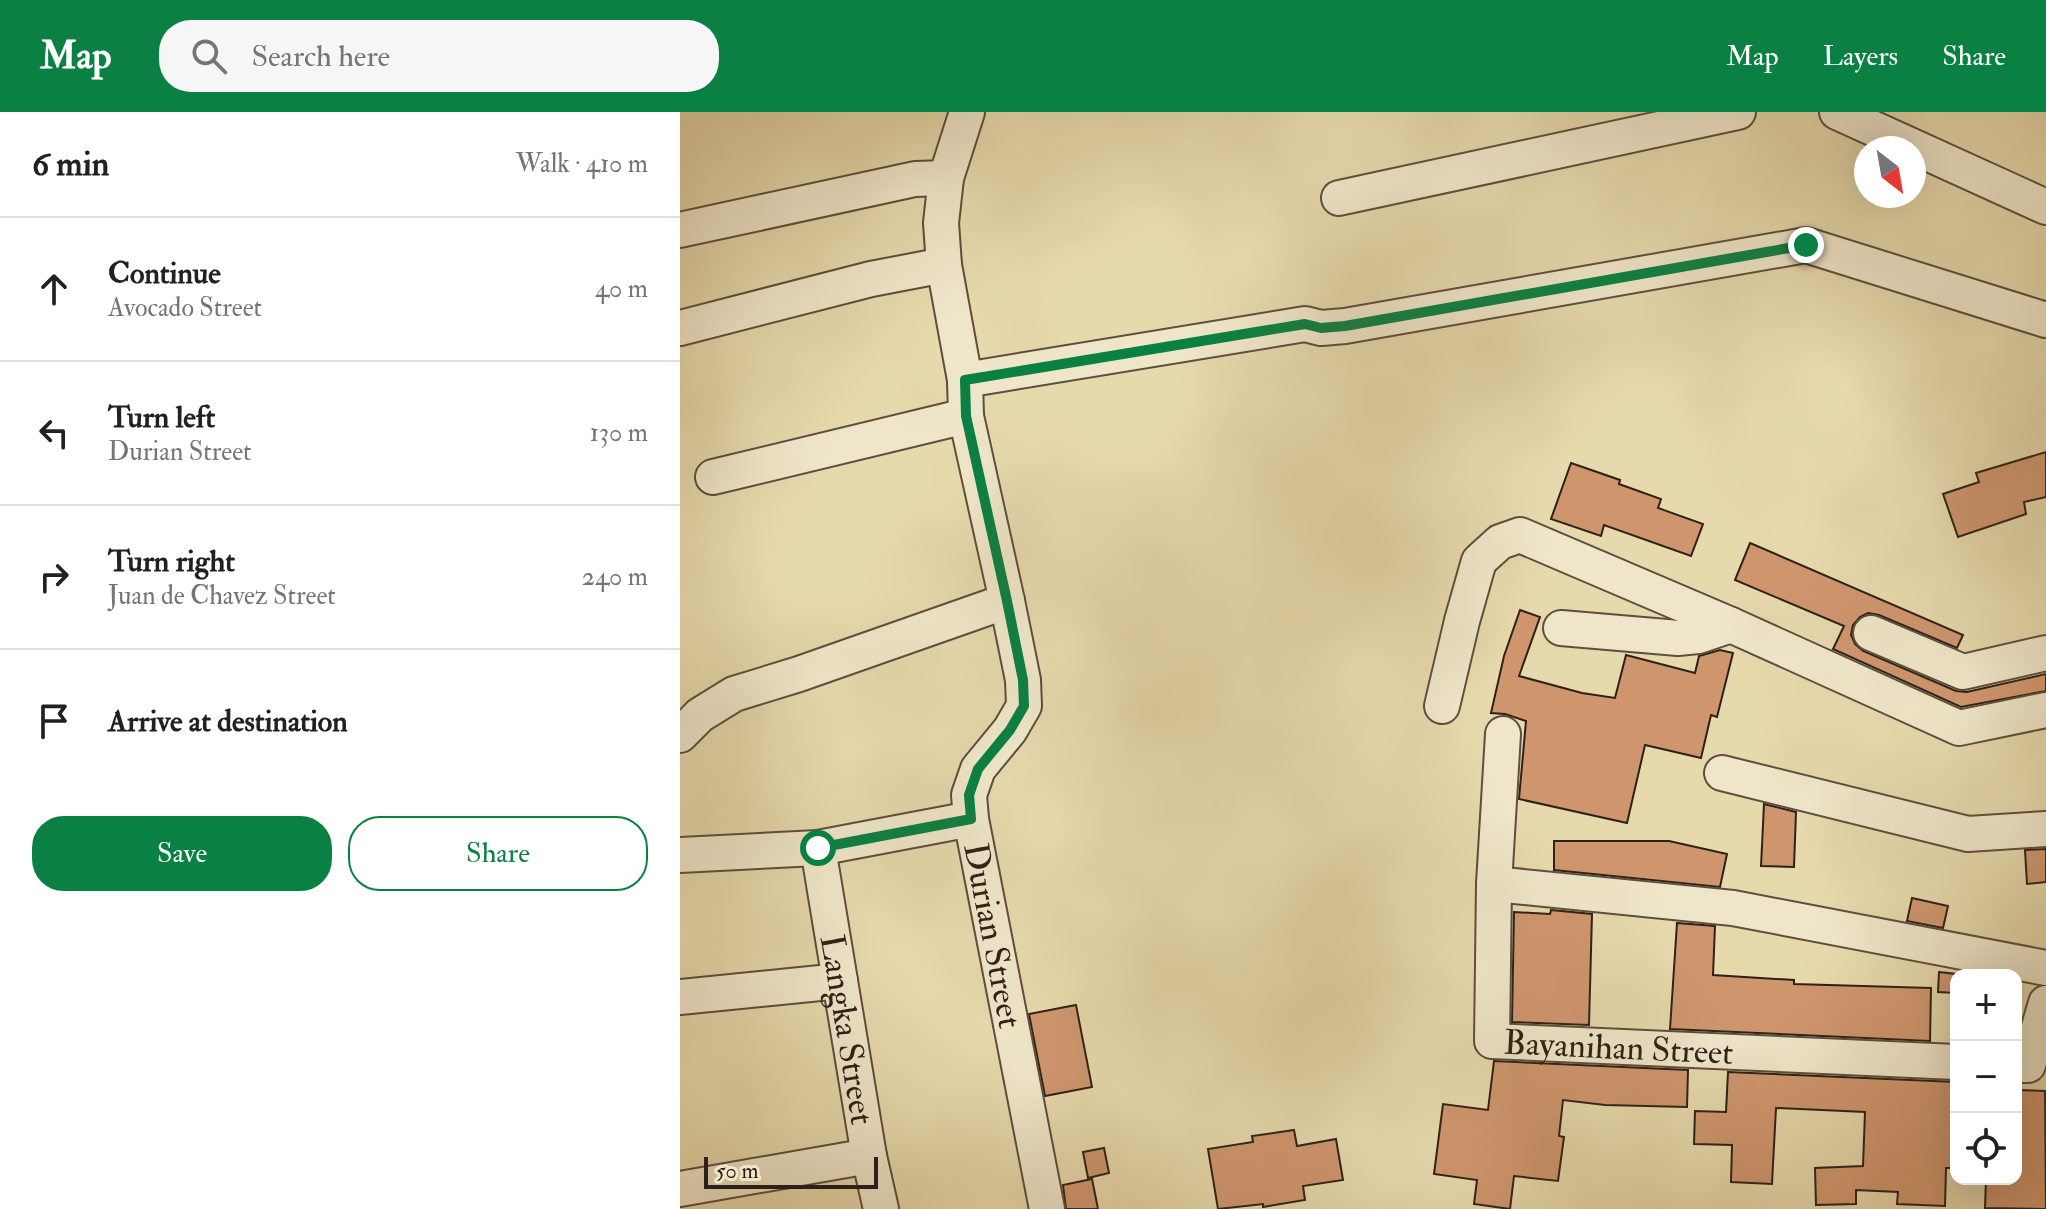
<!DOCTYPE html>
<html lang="en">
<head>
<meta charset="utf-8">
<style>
  body { margin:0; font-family:"IM FELL Double Pica",serif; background:#f6f6f6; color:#202124 }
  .controls { position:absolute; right:24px; bottom:24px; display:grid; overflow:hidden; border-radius:16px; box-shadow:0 8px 32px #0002 }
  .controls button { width:72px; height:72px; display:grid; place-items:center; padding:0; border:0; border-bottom:2px solid #e0e0e0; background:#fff; color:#202124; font:40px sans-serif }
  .compass { position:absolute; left:1174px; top:24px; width:72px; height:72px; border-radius:50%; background:#fff; box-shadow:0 8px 32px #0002; rotate:149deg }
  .scale { position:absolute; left:24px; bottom:20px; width:174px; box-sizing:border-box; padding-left:8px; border:4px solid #2e2119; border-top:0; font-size:22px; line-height:28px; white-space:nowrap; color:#2e2119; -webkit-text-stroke:6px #efe6c9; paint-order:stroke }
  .stop { position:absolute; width:24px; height:24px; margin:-18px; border:6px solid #0b8043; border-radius:50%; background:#fff }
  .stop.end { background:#0b8043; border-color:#fff; box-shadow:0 2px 8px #0008 }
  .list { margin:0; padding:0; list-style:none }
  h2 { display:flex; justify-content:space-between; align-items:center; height:104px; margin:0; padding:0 32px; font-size:34px }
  h2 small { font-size:26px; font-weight:400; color:#757577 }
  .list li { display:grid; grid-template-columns:52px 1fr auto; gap:24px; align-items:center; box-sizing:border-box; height:144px; padding:0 32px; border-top:2px solid #e0e0e0 }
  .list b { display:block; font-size:30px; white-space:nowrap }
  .list p { margin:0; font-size:26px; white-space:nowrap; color:#757577 }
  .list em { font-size:26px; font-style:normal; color:#757577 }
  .actions { display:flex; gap:16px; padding:24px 32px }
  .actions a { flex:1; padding:18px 0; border:2px solid #0b8043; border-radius:32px; text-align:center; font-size:28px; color:#0b8043 }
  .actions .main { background:#0b8043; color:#fff }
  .icon { flex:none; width:44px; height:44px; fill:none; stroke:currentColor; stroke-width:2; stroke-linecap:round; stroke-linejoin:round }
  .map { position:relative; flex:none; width:1366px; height:1097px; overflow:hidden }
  header { display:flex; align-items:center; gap:48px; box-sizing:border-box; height:112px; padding:0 40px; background:#0b8043; color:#fff }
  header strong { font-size:38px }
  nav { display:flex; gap:44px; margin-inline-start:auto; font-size:28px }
  .search { width:560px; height:72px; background:#f6f6f6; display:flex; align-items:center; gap:20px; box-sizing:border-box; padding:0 28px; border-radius:32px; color:#757577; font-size:30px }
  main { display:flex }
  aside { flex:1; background:#fff }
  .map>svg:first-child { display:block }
  .building { fill:#cf966e; stroke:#2e2119; stroke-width:2 }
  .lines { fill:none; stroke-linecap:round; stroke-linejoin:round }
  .minor-casing { stroke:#5c4f3e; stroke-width:38 }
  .minor { stroke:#efe6c9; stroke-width:34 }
  .route { stroke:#0b8043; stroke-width:10 }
  .labels { text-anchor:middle; stroke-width:6; stroke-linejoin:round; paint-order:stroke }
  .street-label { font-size:34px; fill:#2e2119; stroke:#efe6c9 }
</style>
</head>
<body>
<header>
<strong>Map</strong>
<div class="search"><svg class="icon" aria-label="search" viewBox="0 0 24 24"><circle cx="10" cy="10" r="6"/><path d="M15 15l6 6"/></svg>Search here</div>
<nav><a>Map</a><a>Layers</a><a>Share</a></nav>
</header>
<main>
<aside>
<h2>6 min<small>Walk · 410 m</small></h2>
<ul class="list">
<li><svg class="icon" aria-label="ahead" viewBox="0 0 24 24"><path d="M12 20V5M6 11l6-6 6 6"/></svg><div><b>Continue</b><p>Avocado Street</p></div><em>40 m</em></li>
<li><svg class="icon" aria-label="left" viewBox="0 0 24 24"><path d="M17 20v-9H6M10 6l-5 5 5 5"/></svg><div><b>Turn left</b><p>Durian Street</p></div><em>130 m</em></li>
<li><svg class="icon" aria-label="right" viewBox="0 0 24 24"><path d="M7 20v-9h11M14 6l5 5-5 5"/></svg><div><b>Turn right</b><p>Juan de Chavez Street</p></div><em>240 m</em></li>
<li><svg class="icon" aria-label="arrive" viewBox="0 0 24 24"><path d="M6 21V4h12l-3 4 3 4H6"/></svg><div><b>Arrive at destination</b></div></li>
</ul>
<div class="actions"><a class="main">Save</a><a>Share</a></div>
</aside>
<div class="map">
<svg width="1366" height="1097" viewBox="0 0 1366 1097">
  <rect width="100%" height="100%" fill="#e6d9ac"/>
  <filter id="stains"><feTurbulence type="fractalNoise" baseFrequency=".0025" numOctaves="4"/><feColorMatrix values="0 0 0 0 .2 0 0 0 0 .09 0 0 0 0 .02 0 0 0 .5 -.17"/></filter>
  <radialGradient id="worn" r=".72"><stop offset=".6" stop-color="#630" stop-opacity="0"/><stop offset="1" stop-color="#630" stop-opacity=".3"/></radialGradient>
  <g class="building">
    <polygon points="1366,340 1366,385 1344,390 1346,402 1278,425 1263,382 1299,370 1296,361"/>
    <polygon points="891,351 940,368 939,372 981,387 978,396 1023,412 1011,444 924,413 921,424 871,407"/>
    <polygon points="1070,431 1283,523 1277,536 1199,503 1188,501 1180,505 1173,513 1171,523 1175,532 1183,539 1276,579 1287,580 1366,562 1366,579 1281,595 1153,537 1164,514 1055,468"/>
    <polygon points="840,498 860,505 839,564 902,581 935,586 946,543 1015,561 1019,544 1040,538 1053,541 1037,605 1031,603 1021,646 965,633 947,711 839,687 846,609 825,602 811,601 824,544"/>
    <polygon points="1084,692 1116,700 1114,755 1081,754"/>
    <polygon points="874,729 989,729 1047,742 1040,775 874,758"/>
    <polygon points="1366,737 1366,770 1347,772 1345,738"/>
    <polygon points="1232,786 1268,794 1263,816 1227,809"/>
    <polygon points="871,798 912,802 909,913 832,910 834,800 870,802"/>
    <polygon points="997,811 1035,814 1033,863 1114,868 1114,872 1251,876 1250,929 990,917"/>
    <polygon points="1259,860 1276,862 1276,881 1258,880"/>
    <polygon points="396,893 412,975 365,984 349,902"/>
    <polygon points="814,949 1008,958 1007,995 925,993 883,988 879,1024 884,1025 878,1069 834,1064 830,1097 794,1092 797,1068 754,1062 763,992 808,998"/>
    <polygon points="1048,960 1276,970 1276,1056 1266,1056 1265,1094 1217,1092 1218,1080 1176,1078 1176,1092 1136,1093 1135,1056 1183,1054 1185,1000 1096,996 1092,1072 1051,1070 1052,1033 1014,1032 1015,999 1046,1000"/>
    <polygon points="1336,978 1365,979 1366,1097 1305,1096 1306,1067 1336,1067"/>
    <polygon points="614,1018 617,1034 656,1027 663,1068 623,1074 625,1088 583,1095 583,1092 538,1097 528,1037 573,1030 572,1024"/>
    <polygon points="424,1036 429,1061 408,1066 403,1040"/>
    <polygon points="412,1067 418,1097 386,1097 383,1073"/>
  </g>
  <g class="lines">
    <defs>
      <g id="minor">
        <path id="s1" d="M287,0L266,66L261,111L264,153L285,268L286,304L327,489L343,568L344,594L330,618L298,657L289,683L291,707L367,1097"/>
        <polyline points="1157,0 1366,95"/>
        <polyline points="659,86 1058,0"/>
        <polyline points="0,118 235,67 266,66"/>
        <polyline points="0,216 191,167 264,153"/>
        <polyline points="285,268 625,212 641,216 665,214 1126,133 1366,208"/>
        <polyline points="33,365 286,304"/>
        <polyline points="881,516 998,526 1018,524 1051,513"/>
        <polyline points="1191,521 1283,560 1366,541"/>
        <polyline points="762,594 782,509 799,449 820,430 840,423 1051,513 1279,616 1366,598"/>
        <path id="s2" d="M823,622L814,772L812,929L1276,950"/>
        <polyline points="0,623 20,603 54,582 119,562 327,489"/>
        <polyline points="1042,661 1288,722 1366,717"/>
        <path id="s3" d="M138,736L189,1044L201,1097"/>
        <polyline points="0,743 138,736 291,707"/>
        <polyline points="814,772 1053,796 1366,856"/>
        <polyline points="0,885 160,869"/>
        <polyline points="1336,953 1348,953 1366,891"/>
        <polyline points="0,1077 189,1044"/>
      </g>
    </defs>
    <use href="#minor" class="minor-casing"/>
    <use href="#minor" class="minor"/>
  </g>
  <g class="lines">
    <polyline class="route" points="138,736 291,707 289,683 298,657 330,618 344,594 343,568 327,489 286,304 285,268 625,212 641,216 665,214 1126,133"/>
  </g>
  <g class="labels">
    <g class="street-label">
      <text dy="12" stroke="none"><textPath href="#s1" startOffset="854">Durian Street</textPath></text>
      <text dy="12" stroke="none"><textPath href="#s3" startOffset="184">Langka Street</textPath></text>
      <text dy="12" stroke="none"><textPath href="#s2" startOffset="434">Bayanihan Street</textPath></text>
    </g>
  </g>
  <rect width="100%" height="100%" filter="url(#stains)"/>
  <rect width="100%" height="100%" fill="url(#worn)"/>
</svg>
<div class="controls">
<button>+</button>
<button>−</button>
<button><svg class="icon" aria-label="locate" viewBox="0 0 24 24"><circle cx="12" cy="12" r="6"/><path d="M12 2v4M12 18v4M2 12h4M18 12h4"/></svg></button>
</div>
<svg class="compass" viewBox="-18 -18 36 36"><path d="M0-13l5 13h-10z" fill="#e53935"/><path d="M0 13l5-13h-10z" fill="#757577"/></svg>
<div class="scale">50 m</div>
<div class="stop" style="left:138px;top:736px"></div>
<div class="stop end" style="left:1126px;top:133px"></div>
</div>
</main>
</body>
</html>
